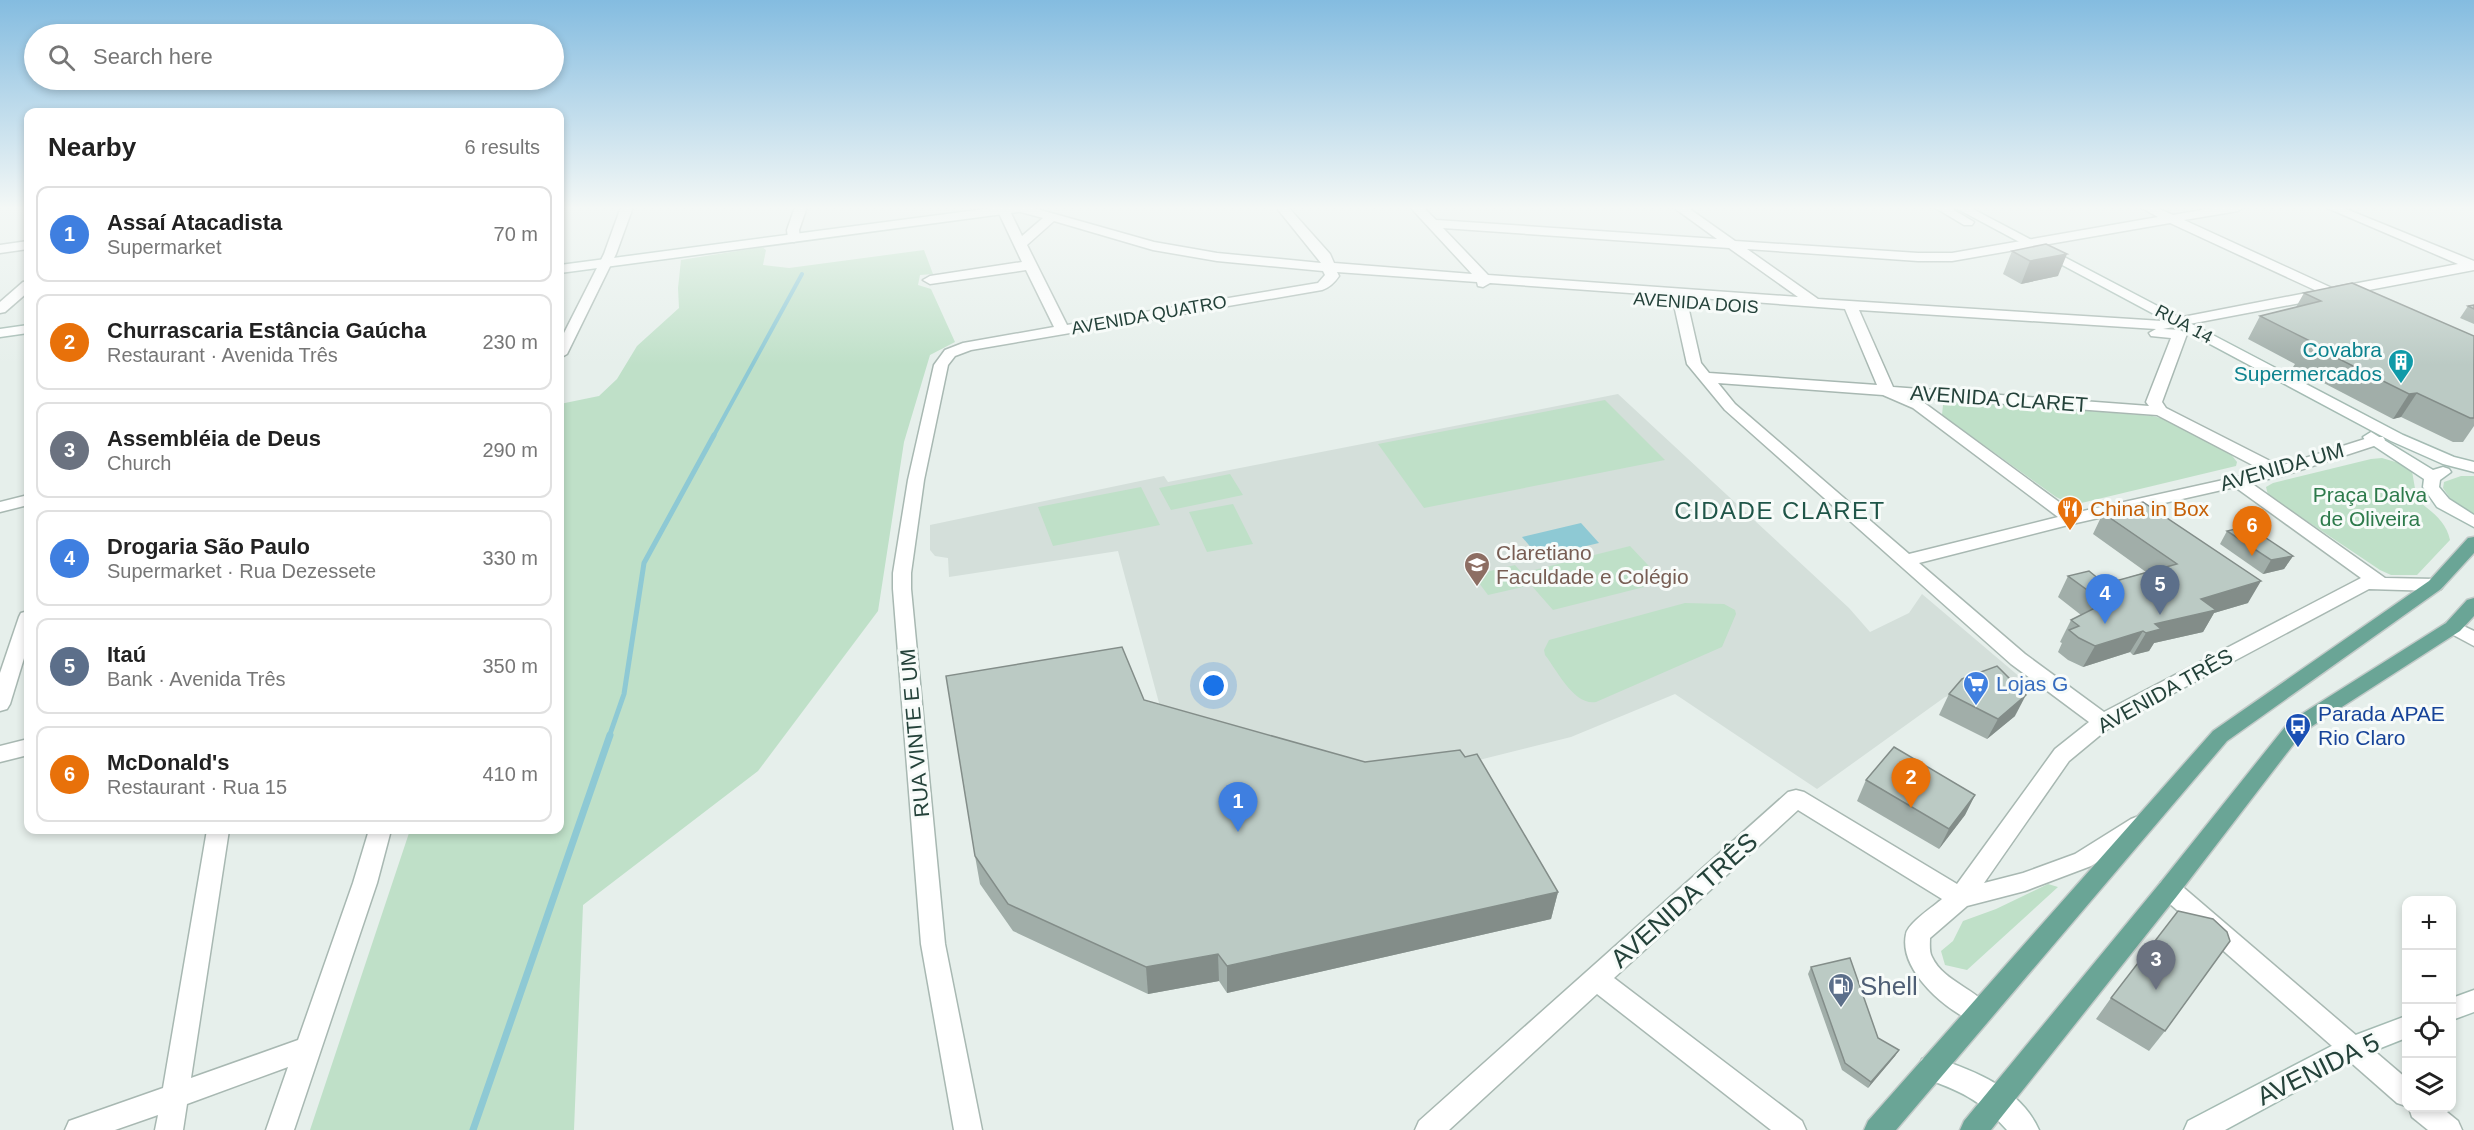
<!DOCTYPE html>
<html lang="en">
<head>
<meta charset="utf-8">
<style>
  body { margin:0; font-family:Helvetica,sans-serif; background:#f6f6f6; color:#222 }
  .controls { position:absolute; right:18px; bottom:18px; display:grid; overflow:hidden; border-radius:12px; box-shadow:0 3px 9px #0003 }
  .controls button { width:54px; height:54px; display:grid; place-items:center; padding:0; border:0; border-bottom:2px solid #e0e0e0; background:#fff; color:#222; font:30px sans-serif }
  .you { position:absolute; left:1214px; top:686px; width:21px; height:21px; margin:-15px; border:4px solid #fff; border-radius:50%; background:#1a73e8; box-shadow:0 0 0 9px #1a73e833 }
  .badge { display:grid; place-items:center; width:39px; height:39px; border-radius:50%; background:#db2777; color:#fff; font-size:20px; font-weight:700 }
  .pin { position:absolute; translate:-50% -50px; filter:drop-shadow(0 2px 3px #0008) }
  .pin::after { content:''; position:absolute; top:32px; width:21px; height:18px; background:inherit; clip-path:polygon(0 0,100% 0,50% 100%) }
  .list { margin:0; padding:0; list-style:none }
  h2 { display:flex; justify-content:space-between; align-items:center; height:78px; margin:0; padding:0 24px; font-size:26px }
  h2 small { font-size:20px; font-weight:400; color:#767676 }
  .list li { display:grid; grid-template-columns:39px 1fr auto; gap:18px; align-items:center; box-sizing:border-box; height:96px; margin:0 12px 12px; padding:0 12px; border:2px solid #e0e0e0; border-radius:12px }
  .list b { display:block; font-size:22px; white-space:nowrap }
  .list p { margin:0; font-size:20px; white-space:nowrap; color:#767676 }
  .list em { font-size:20px; font-style:normal; color:#767676 }
  .icon { flex:none; width:33px; height:33px; fill:none; stroke:currentColor; stroke-width:2; stroke-linecap:round; stroke-linejoin:round }
  .map { position:relative; flex:none; width:2474px; height:1130px; overflow:hidden }
  .search { position:absolute; background:#fff; box-shadow:0 3px 9px #0003; left:24px; top:24px; width:540px; height:66px; display:flex; align-items:center; gap:15px; box-sizing:border-box; padding:0 21px; border-radius:33px; color:#767676; font-size:22px }
  .panel { position:absolute; background:#fff; box-shadow:0 3px 9px #0003; left:24px; top:108px; width:540px; height:726px; border-radius:12px }
  .map>svg:first-child { display:block }
  .built { fill:#d4dfda }
  .green { fill:#bfe0c8 }
  .water { fill:#8ec9d4 }
  .lines { fill:none; stroke-linecap:round; stroke-linejoin:round }
  .stream-far2 { stroke:#8ec9d4; stroke-width:4 }
  .stream-far1 { stroke:#8ec9d4; stroke-width:5 }
  .stream { stroke:#8ec9d4; stroke-width:7 }
  .street-casing { stroke:#a8b8b2; stroke-width:3 }
  .secondary-casing { stroke:#a4bbb3; stroke-width:3 }
  .primary-casing { stroke:#c2cac8; stroke-width:3 }
  .street { fill:#fff; fill-rule:evenodd }
  .secondary { fill:#fff; fill-rule:evenodd }
  .primary { fill:#6aa596; fill-rule:evenodd }
  .wall { fill:#a1aea9 }
  .shaded-wall { fill:#838d89 }
  .building { fill:#bbcac4; stroke:#838d89; stroke-width:1.5 }
  .labels { text-anchor:middle; stroke-width:6; stroke-linejoin:round; paint-order:stroke }
  .far-street-label { font-size:18px; fill:#24423a; stroke:#f7fbf9 }
  .culture-label { font-size:21px; fill:#0d838f; stroke:#f7fbf9; text-anchor:end }
  .street-label { font-size:21px; fill:#24423a; stroke:#f7fbf9 }
  .park-label { font-size:21px; fill:#2d7a4b; stroke:#f7fbf9 }
  .food-label { font-size:21px; fill:#c56008; stroke:#f7fbf9; text-anchor:start }
  .education-label { font-size:21px; fill:#785e54; stroke:#f7fbf9; text-anchor:start }
  .shop-label { font-size:21px; fill:#366cbe; stroke:#f7fbf9; text-anchor:start }
  .transit-label { font-size:21px; fill:#164399; stroke:#f7fbf9; text-anchor:start }
  .quarter-label { font-size:24px; letter-spacing:1.5px; fill:#1f5548; stroke:#f7fbf9 }
  .near-street-label { font-size:26px; fill:#24423a; stroke:#f7fbf9 }
  .near-service-label { font-size:26px; fill:#4e5e75; stroke:#f7fbf9; text-anchor:start }
</style>
</head>
<body>
<div class="map">
<svg width="2474" height="1130" viewBox="0 0 2474 1130">
  <rect width="100%" height="100%" fill="#e6efeb"/>
  <polygon class="built" points="1618,394 1849,608 1870,632 1909,613 1922,594 2021,678 1945,697 1817,789 1675,694 1571,737 1431,772 1392,779 1162,714 1118,551 949,577 948,558 935,556 930,550 930,525 1164,476 1168,482"/>
  <g class="green">
    <polygon points="762,247 766,250 763,265 789,268 924,250 933,274 920,275 918,285 931,289 955,342 930,355 904,442 878,611 758,771 583,905 574,1130 310,1130 410,830 560,830 560,404 599,396 617,379 637,346 679,308 678,288 681,260"/>
    <polygon points="1605,400 1665,460 1424,508 1378,444"/>
    <polygon points="1956,400 2152,416 2165,419 2230,453 2237,462 2236,466 2073,505 2056,497 1942,415 1943,405"/>
    <path d="M2382,458L2399,463L2412,471L2417,500C2432,512 2446,521 2450,540L2417,575H2391L2380,570L2268,495L2266,487L2273,483L2371,459Z"/>
    <polygon points="1230,474 1243,495 1171,510 1159,488"/>
    <polygon points="2461,476 2474,476 2474,517 2454,504 2443,488 2444,482"/>
    <polygon points="1141,487 1160,525 1053,546 1038,507"/>
    <polygon points="1233,504 1253,544 1207,552 1189,512"/>
    <polygon points="1630,546 1664,582 1553,610 1531,585 1488,595 1473,575 1515,565 1522,573"/>
    <path d="M1685,603L1724,604L1735,610L1736,614L1722,647L1596,702C1574,706 1557,670 1545,655L1544,650L1549,640Z"/>
    <polygon points="2048,884 2058,887 1967,970 1945,965 1941,951 1953,941 1963,921 1996,909"/>
  </g>
  <polygon class="water" points="1581,523 1599,543 1539,557 1522,537"/>
  <g class="lines">
    <polyline class="stream-far2" points="713,437 802,274"/>
    <polyline class="stream-far1" points="609,737 624,694 644,563 714,435"/>
    <polyline class="stream" points="473,1130 610,735"/>
    <defs>
      <g id="street">
        <polygon points="621,207 633,207 616,254 567,354 560,358 560,341 604,254"/>
        <polygon points="795,207 807,207 799,230 800,238 794,242 788,238 787,230"/>
        <path d="M996,207H1008L1022,236L1043,218L1013,210L1011,207H1030L1154,242L1217,253L1321,263L1276,207H1288L1330,254L1334,263L1472,274L1410,207H1423L1436,220L1717,239L1673,207H1687L1735,241L1918,253H1952L2158,217L2140,207H2155L2173,215L2218,207H2244L2238,211L2184,220L2332,288L2458,264L2325,207H2341L2474,261V270L2163,329L2180,330L2187,334L2162,402L2166,408L2280,466L2371,437H2383L2385,440L2383,443L2285,475L2251,483L2385,578L2435,579L2441,581L2444,585L2441,589L2435,591L2369,589L2110,727L2069,761L1984,883L2023,873L2075,854L2131,819L2139,816L2147,819L2150,825L2147,831L2091,866L2025,891L1967,906L1930,938C1930,943 1929,952 1932,957C1944,983 1980,989 1992,1013L1988,1021L1979,1024C1948,1013 1898,971 1906,934C1908,923 1934,906 1942,899L1798,810L1614,978L1802,1121L1806,1130H1771L1597,994L1449,1130H1415L1419,1121L1788,792L1796,790L1804,792L1957,884L2055,749L2089,722L2011,664L1725,410L1687,364L1672,296L1490,283L1483,287L1478,286L1477,282L1337,272L1339,276C1335,282 1329,288 1322,290L971,350L955,356L948,365L924,480L911,573V589L945,944L982,1130H954L921,944L893,589V573L908,480L934,365L945,350L963,343L1054,327L1026,270L930,284L923,280L930,276L1022,262ZM1054,221L1153,250L1217,261L1323,271L1325,275L1318,283L1067,325L1027,245ZM2170,223L2317,291L2162,321L1818,299L1747,249L1918,261H1952ZM1443,228L1729,248L1798,297L1488,275ZM1686,297L1845,309L1877,385L1709,373L1701,363ZM1859,310L2156,329L2149,333L2151,336L2171,338L2146,402L2149,406L1893,387ZM1718,383L1883,395L1913,408L2058,517L1909,554L1735,404ZM1913,397L2157,415L2264,471L2074,513L1923,402ZM2235,487L2361,578L2104,712L2025,654L1919,563L2072,524Z"/>
        <polygon points="28,241 28,249 0,253 0,245"/>
        <polygon points="28,281 28,292 5,312 0,313 0,302 23,282"/>
        <polygon points="28,495 28,505 0,512 0,502"/>
        <polygon points="28,611 28,645 10,704 7,709 0,711 0,673 19,617 21,613"/>
        <polygon points="2453,621 2474,631 2474,646 2446,631 2443,627 2446,623"/>
        <polygon points="28,739 28,755 0,762 0,746"/>
        <polygon points="207,830 229,830 191,1078 298,1040 353,883 369,830 391,830 377,883 294,1130 266,1130 288,1067 187,1104 183,1130 155,1130 158,1115 115,1130 65,1130 69,1121 163,1088"/>
        <polygon points="2169,879 2177,882 2406,1078 2406,1106 2397,1103 2161,896 2157,889 2161,882"/>
        <polygon points="2409,1108 2442,1108 2458,1121 2462,1130 2428,1130 2412,1117"/>
      </g>
      <g id="secondary">
        <polygon points="1000,207 1032,207 1026,211 560,273 560,265"/>
        <polygon points="1934,207 1949,207 1974,222 1972,225 1964,225"/>
        <polygon points="1954,207 1969,207 2403,435 2454,457 2474,462 2474,472 2443,464 2391,441"/>
        <polygon points="28,325 28,333 0,337 0,329"/>
        <polygon points="2371,432 2433,470 2443,467 2449,469 2451,472 2440,480 2439,487 2449,499 2474,515 2474,527 2437,507 2423,487 2424,479 2365,440 2363,437"/>
        <polygon points="2474,990 2474,1012 2452,1020 2452,998"/>
        <polygon points="2406,1016 2406,1038 2363,1055 2225,1130 2184,1130 2188,1121 2345,1039"/>
        <path d="M1931,1056C1972,1070 2020,1087 2039,1130H2007C1980,1099 1960,1091 1922,1077L1918,1068L1922,1059Z"/>
      </g>
      <g id="primary">
        <polygon points="2474,537 2474,553 2441,589 2227,741 1896,1130 1864,1130 1868,1121 2213,731 2429,581 2468,538"/>
        <polygon points="2474,598 2474,616 2460,631 2303,732 2177,896 1991,1130 1960,1130 1964,1121 2161,882 2289,722 2446,623 2467,600"/>
      </g>
    </defs>
    <use href="#street" class="street-casing"/>
    <use href="#secondary" class="secondary-casing"/>
    <use href="#primary" class="primary-casing"/>
    <use href="#street" class="street"/>
    <use href="#secondary" class="secondary"/>
    <use href="#primary" class="primary"/>
  </g>
  <g class="wall">
    <polygon points="2012,251 2058,276 2021,284 2003,274"/>
    <polygon points="2304,293 2474,336 2474,426 2463,442 2453,442 2401,417 2393,419 2293,367 2295,364 2248,339 2260,316 2296,307"/>
    <polygon points="2474,305 2474,324 2460,318 2468,306"/>
    <polygon points="2103,513 2248,603 2214,613 2203,632 2154,643 2149,651 2133,655 2130,652 2083,667 2068,660 2058,652 2062,643 2060,642 2071,620 2081,615 2058,597 2068,576 2105,584 2146,572 2093,534"/>
    <polygon points="2227,531 2293,556 2284,569 2263,574 2220,544"/>
    <polygon points="1949,694 2015,716 1987,739 1939,715"/>
    <polygon points="1144,700 1558,892 1551,919 1227,993 1219,981 1148,994 1013,931 980,884 975,856"/>
    <polygon points="1866,780 1975,795 1965,815 1939,849 1857,801"/>
    <polygon points="1811,967 1878,1038 1899,1050 1895,1056 1868,1088 1842,1070 1808,974"/>
    <polygon points="2111,998 2165,1031 2149,1051 2096,1019"/>
  </g>
  <g class="shaded-wall">
    <polygon points="2067,254 2058,276 2021,284 2030,261"/>
    <polygon points="2417,393 2401,417 2393,419 2409,394"/>
    <polygon points="2293,556 2284,569 2263,574 2271,560"/>
    <polygon points="2261,581 2248,603 2214,613 2203,632 2154,643 2149,651 2133,655 2146,633 2155,624 2201,599"/>
    <polygon points="2143,631 2130,652 2083,667 2095,646"/>
    <polygon points="2026,695 2015,716 1987,739 1998,719"/>
    <polygon points="1975,795 1965,815 1939,849 1949,829"/>
    <polygon points="1558,892 1551,919 1227,993 1227,966"/>
    <polygon points="1218,954 1219,981 1148,994 1146,967"/>
    <polygon points="1899,1050 1895,1056 1868,1088 1871,1082"/>
  </g>
  <g class="building">
    <polygon points="2046,244 2067,254 2030,261 2012,251"/>
    <polygon points="2352,283 2474,336 2474,418 2470,418 2417,393 2409,394 2307,343 2312,342 2260,316 2321,301 2304,293"/>
    <polygon points="2474,305 2474,309 2468,306"/>
    <polygon points="2143,502 2261,581 2201,599 2216,610 2155,624 2161,629 2146,633 2143,631 2095,646 2079,638 2069,630 2079,626 2071,620 2105,603 2068,576 2089,571 2105,584 2177,564 2103,513"/>
    <polygon points="2248,526 2293,556 2271,560 2227,531"/>
    <polygon points="1122,647 1144,700 1365,762 1460,750 1465,757 1477,754 1558,892 1227,966 1218,954 1146,967 1008,904 975,856 946,676"/>
    <polygon points="1997,666 2026,695 1998,719 1949,694 1962,679"/>
    <polygon points="1894,747 1975,795 1949,829 1866,780"/>
    <polygon points="2178,911 2213,919 2227,932 2230,941 2165,1031 2111,998"/>
    <polygon points="1850,958 1878,1038 1899,1050 1871,1082 1845,1063 1811,967"/>
  </g>
  <linearGradient id="sky" x2="0" y2="1"><stop stop-color="#84bce0"/><stop offset="0.57" stop-color="#f4f8f6"/><stop offset="1" stop-color="#f4f8f6" stop-opacity="0"/></linearGradient>
  <rect width="2474" height="365" fill="url(#sky)"/>
  <defs>
    <symbol id="building-pin" viewBox="-11 -11 22 30"><path d="M0 17L-7.5 6A9.5 9.5 0 1 1 7.5 6Z" fill="#0f9aa8" stroke="#f7fbf9"/><path d="M-4-6H4V6H1V3H-1V6H-4ZM-2.5-4.3h1.7v1.8h-1.7ZM.8-4.3h1.7v1.8H.8ZM-2.5-1h1.7V.8h-1.7ZM.8-1h1.7V.8H.8Z" fill="#fff"/></symbol>
    <symbol id="restaurant-pin" viewBox="-11 -11 22 30"><path d="M0 17L-7.5 6A9.5 9.5 0 1 1 7.5 6Z" fill="#e8710a" stroke="#f7fbf9"/><path d="M-5-6h1v4h1v-4h1v4h1v-4h1v5L-1.5 .5V6h-2V.5L-5-1ZM5-6V6H3V1.5H1.5Q1.5-4 5-6Z" fill="#fff"/></symbol>
    <symbol id="university-pin" viewBox="-11 -11 22 30"><path d="M0 17L-7.5 6A9.5 9.5 0 1 1 7.5 6Z" fill="#8d6e63" stroke="#f7fbf9"/><path d="M0-5L7-2L0 1L-7-2ZM-4 1L0 2.5L4 1V4Q0 6-4 4Z" fill="#fff"/></symbol>
    <symbol id="supermarket-pin" viewBox="-11 -11 22 30"><path d="M0 17L-7.5 6A9.5 9.5 0 1 1 7.5 6Z" fill="#3f7fe0" stroke="#f7fbf9"/><path d="M-6-5.5h2.5l.6 2H6L4.5 2H-2.5L-4.4-4H-6ZM-1.5 3.2a1.3 1.3 0 1 0 .1 0ZM3 3.2a1.3 1.3 0 1 0 .1 0Z" fill="#fff"/></symbol>
    <symbol id="bus-pin" viewBox="-11 -11 22 30"><path d="M0 17L-7.5 6A9.5 9.5 0 1 1 7.5 6Z" fill="#1a4fb4" stroke="#f7fbf9"/><path d="M-5-6H5V4H4V6H2V4H-2V6H-4V4H-5ZM-3.5-4V0h7V-4ZM-3.5 1.2v1.5H-2V1.2ZM2 1.2v1.5H3.5V1.2Z" fill="#fff"/></symbol>
    <symbol id="fuel-pin" viewBox="-11 -11 22 30"><path d="M0 17L-7.5 6A9.5 9.5 0 1 1 7.5 6Z" fill="#5c6f8a" stroke="#f7fbf9"/><path d="M-5.5-6h7V0h2V4h1.3V-2.5L3-4.5l.8-.8L6-3V5H2.5V1h-1V6h-7ZM-4.2-4.7v3.2H.2V-4.7Z" fill="#fff"/></symbol>
  </defs>
  <g fill-rule="evenodd">
    <use href="#building-pin" x="2386" y="347" width="30" height="40"/>
    <use href="#restaurant-pin" x="2055" y="494" width="30" height="40"/>
    <use href="#university-pin" x="1462" y="550" width="30" height="40"/>
    <use href="#supermarket-pin" x="1961" y="669" width="30" height="40"/>
    <use href="#bus-pin" x="2283" y="711" width="30" height="40"/>
    <use href="#fuel-pin" x="1826" y="971" width="30" height="40"/>
  </g>
  <g class="labels">
    <g class="far-street-label">
      <text transform="translate(1696 303) rotate(4)" y="6">AVENIDA DOIS</text>
      <text transform="translate(1149 315) rotate(-10)" y="6">AVENIDA QUATRO</text>
      <text transform="translate(2184 324) rotate(28)" y="6">RUA 14</text>
    </g>
    <g class="culture-label">
      <text x="2382" y="357">Covabra<tspan x="2382" dy="24">Supermercados</tspan></text>
    </g>
    <g class="street-label">
      <text transform="translate(1999 399) rotate(4)" y="7">AVENIDA CLARET</text>
      <text transform="translate(2282 467) rotate(-16)" y="7">AVENIDA UM</text>
      <text transform="translate(2165 691) rotate(-29)" y="7">AVENIDA TRÊS</text>
      <text transform="translate(915 733) rotate(-95)" y="7">RUA VINTE E UM</text>
    </g>
    <g class="park-label">
      <text x="2370" y="502">Praça Dalva<tspan x="2370" dy="24">de Oliveira</tspan></text>
    </g>
    <g class="food-label">
      <text x="2090" y="516">China in Box</text>
    </g>
    <g class="education-label">
      <text x="1496" y="560">Claretiano<tspan x="1496" dy="24">Faculdade e Colégio</tspan></text>
    </g>
    <g class="shop-label">
      <text x="1996" y="691">Lojas G</text>
    </g>
    <g class="transit-label">
      <text x="2318" y="721">Parada APAE<tspan x="2318" dy="24">Rio Claro</tspan></text>
    </g>
    <g class="quarter-label">
      <text x="1780" y="519">CIDADE CLARET</text>
    </g>
    <g class="near-street-label">
      <text transform="translate(1684 900) rotate(-42)" y="9">AVENIDA TRÊS</text>
      <text transform="translate(2318 1069) rotate(-26)" y="9">AVENIDA 5</text>
    </g>
    <g class="near-service-label">
      <text x="1860" y="995">Shell</text>
    </g>
  </g>
</svg>
<div class="controls">
<button>+</button>
<button>−</button>
<button><svg class="icon" aria-label="locate" viewBox="0 0 24 24"><circle cx="12" cy="12" r="6"/><path d="M12 2v4M12 18v4M2 12h4M18 12h4"/></svg></button>
<button><svg class="icon" aria-label="layers" viewBox="0 0 24 24"><path d="M12 4l9 5-9 5-9-5zM3 14l9 5 9-5"/></svg></button>
</div>
<div class="you"></div>
<div class="pin badge" style="left:1238px;top:832px;background:#3f7fe0">1</div>
<div class="pin badge" style="left:1911px;top:808px;background:#e8710a">2</div>
<div class="pin badge" style="left:2156px;top:990px;background:#6b7280">3</div>
<div class="pin badge" style="left:2105px;top:624px;background:#3f7fe0">4</div>
<div class="pin badge" style="left:2160px;top:615px;background:#5c6f8a">5</div>
<div class="pin badge" style="left:2252px;top:556px;background:#e8710a">6</div>
<div class="search"><svg class="icon" aria-label="search" viewBox="0 0 24 24"><circle cx="10" cy="10" r="6"/><path d="M15 15l6 6"/></svg>Search here</div>
<section class="panel">
<h2>Nearby<small>6 results</small></h2>
<ul class="list">
<li><span class="badge" style="background:#3f7fe0">1</span><div><b>Assaí Atacadista</b><p>Supermarket</p></div><em>70 m</em></li>
<li><span class="badge" style="background:#e8710a">2</span><div><b>Churrascaria Estância Gaúcha</b><p>Restaurant · Avenida Três</p></div><em>230 m</em></li>
<li><span class="badge" style="background:#6b7280">3</span><div><b>Assembléia de Deus</b><p>Church</p></div><em>290 m</em></li>
<li><span class="badge" style="background:#3f7fe0">4</span><div><b>Drogaria São Paulo</b><p>Supermarket · Rua Dezessete</p></div><em>330 m</em></li>
<li><span class="badge" style="background:#5c6f8a">5</span><div><b>Itaú</b><p>Bank · Avenida Três</p></div><em>350 m</em></li>
<li><span class="badge" style="background:#e8710a">6</span><div><b>McDonald's</b><p>Restaurant · Rua 15</p></div><em>410 m</em></li>
</ul>
</section>
</div>
</body>
</html>
